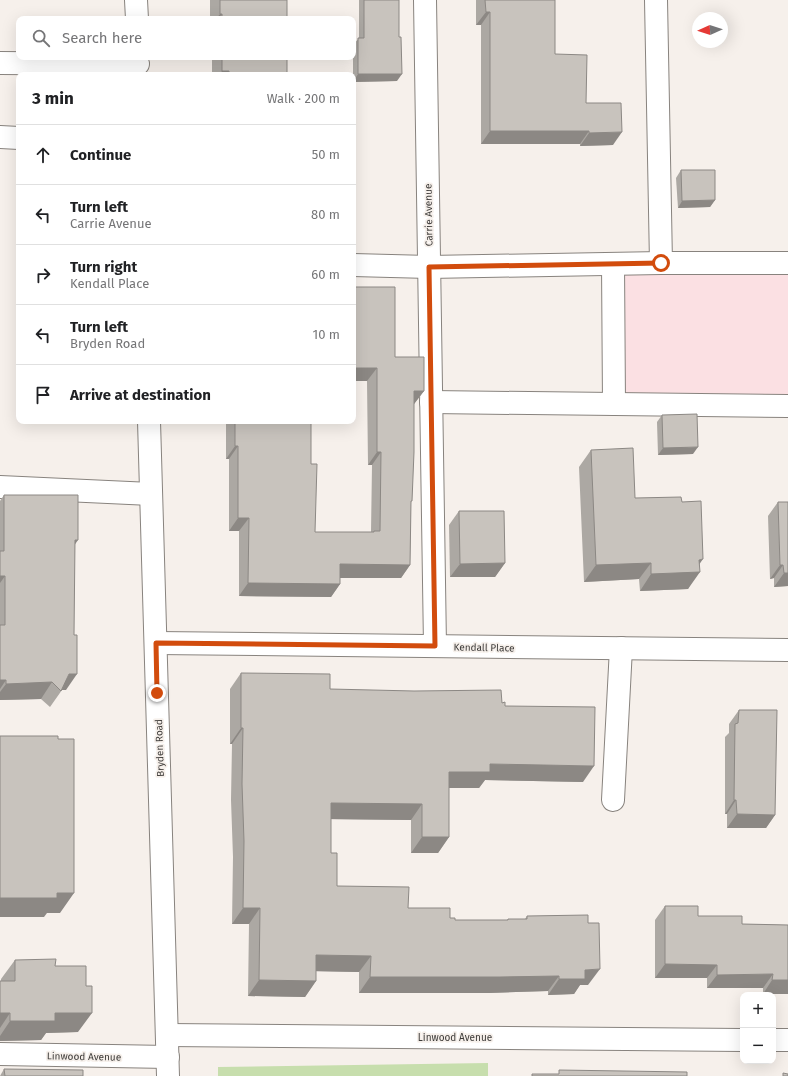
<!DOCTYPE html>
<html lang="en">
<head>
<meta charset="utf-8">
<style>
  body { margin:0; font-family:"Fira Sans",sans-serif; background:#f2f2f2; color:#202124 }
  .controls { position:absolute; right:12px; bottom:12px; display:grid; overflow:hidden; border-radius:8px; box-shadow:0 4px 16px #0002 }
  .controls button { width:36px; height:36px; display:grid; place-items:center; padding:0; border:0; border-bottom:1px solid #e0e0e0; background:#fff; color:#202124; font:20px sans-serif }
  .compass { position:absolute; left:692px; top:12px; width:36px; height:36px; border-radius:50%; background:#fff; box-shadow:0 4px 16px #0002; rotate:267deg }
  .stop { position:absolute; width:12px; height:12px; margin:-9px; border:3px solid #d24c0d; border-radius:50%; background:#fff }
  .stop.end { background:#d24c0d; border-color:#fff; box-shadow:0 1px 4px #0008 }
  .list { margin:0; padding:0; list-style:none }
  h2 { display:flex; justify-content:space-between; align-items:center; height:52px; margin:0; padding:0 16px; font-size:17px }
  h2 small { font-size:13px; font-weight:400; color:#757577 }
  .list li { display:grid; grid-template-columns:26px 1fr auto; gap:12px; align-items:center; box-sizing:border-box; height:60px; padding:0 16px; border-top:1px solid #e0e0e0 }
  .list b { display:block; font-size:15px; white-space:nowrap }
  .list p { margin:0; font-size:13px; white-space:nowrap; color:#757577 }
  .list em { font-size:13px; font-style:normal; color:#757577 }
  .icon { flex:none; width:22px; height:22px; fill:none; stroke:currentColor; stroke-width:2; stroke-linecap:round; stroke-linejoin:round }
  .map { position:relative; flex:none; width:788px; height:1076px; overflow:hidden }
  .search { position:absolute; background:#fff; box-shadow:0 4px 16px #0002; left:16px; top:16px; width:340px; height:44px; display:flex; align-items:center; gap:10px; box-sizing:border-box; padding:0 14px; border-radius:8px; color:#757577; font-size:15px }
  .panel { position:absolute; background:#fff; box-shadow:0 4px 16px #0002; left:16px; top:72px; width:340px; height:352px; border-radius:8px }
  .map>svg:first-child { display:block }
  .commercial { fill:#fbe0e3 }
  .green { fill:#c7dead }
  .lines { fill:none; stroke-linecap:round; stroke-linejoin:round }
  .minor-casing { stroke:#88837e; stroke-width:24 }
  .minor { stroke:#fff; stroke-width:22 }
  .wall { fill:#aca8a3 }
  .shaded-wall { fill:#8c8884 }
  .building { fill:#c8c3bd; stroke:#8c8884 }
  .route { stroke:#d24c0d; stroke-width:5 }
  .labels { text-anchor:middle; stroke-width:3.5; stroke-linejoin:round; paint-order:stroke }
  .street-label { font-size:10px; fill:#3d3b39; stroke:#f6f0eb }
</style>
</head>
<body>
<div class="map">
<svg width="788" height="1076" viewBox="0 0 788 1076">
  <rect width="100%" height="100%" fill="#f6f0eb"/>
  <polygon class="commercial" points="616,257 788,258 788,410 618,408"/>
  <polygon class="green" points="488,1063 488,1076 218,1076 218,1067"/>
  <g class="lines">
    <defs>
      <g id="minor">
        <polyline points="136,0 137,19"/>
        <polyline points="425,0 435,646"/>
        <polyline points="656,0 661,263"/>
        <polyline points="0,63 138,64"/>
        <polyline points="0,137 19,138"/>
        <polyline points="613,264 614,404"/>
        <polyline points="353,265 429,267 661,263 788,263"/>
        <polyline points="431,402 788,406"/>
        <polyline points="149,421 168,1076"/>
        <polyline points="0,487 151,494"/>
        <polyline points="156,643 788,650"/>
        <polyline points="613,800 621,648"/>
        <polyline points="167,1035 743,1040"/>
        <polyline points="773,1040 788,1040"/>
        <polyline points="0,1054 168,1057"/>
      </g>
    </defs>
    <use href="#minor" class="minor-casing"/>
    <use href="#minor" class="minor"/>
  </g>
  <g class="wall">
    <rect x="210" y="0" width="77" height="19"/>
    <polygon points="359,0 399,0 397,81 353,82 353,45 359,38"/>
    <polygon points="476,0 555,0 555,54 613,145 580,146 580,144 481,144 481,25 476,25"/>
    <rect x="212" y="57" width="75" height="18"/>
    <polygon points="681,170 715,200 710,207 678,208 676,178"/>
    <polygon points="395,357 424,391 414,404 411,504 410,565 401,578 340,578 340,584 331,597 239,596 239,531 229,531 229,459 226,459 226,421 311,421 311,464 315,532 371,532 372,465 368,465 367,381 353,381"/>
    <polygon points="662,415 693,454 658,455 657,422"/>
    <polygon points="591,450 635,498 682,502 699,565 688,589 640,591 639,579 584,582 579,467"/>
    <polygon points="4,495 75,545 66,690 62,690 50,707 41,699 0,700 0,501"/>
    <polygon points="778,502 788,586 774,587 774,578 770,579 768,516"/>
    <polygon points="459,511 505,563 495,577 450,577 449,525"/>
    <polygon points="241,673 330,689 502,703 583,782 485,780 479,788 449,788 449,837 438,853 411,853 411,820 331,819 331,853 337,886 408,908 455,920 507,920 508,919 525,919 527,916 588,985 580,985 574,994 548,995 548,991 489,993 359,993 359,972 316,971 316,981 305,997 248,996 249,924 232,924 233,857 231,800 232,744 230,744 230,689"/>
    <polygon points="739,710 775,815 766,828 727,828 727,814 725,814 725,737 729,733 729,724"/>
    <polygon points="665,906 698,916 742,924 788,925 788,994 763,994 763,988 707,988 707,978 655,978 655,920"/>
    <polygon points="15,960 55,966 78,1032 46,1033 41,1040 0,1041 0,981 1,981 1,979"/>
    <polygon points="4,1069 83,1076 0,1076"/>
  </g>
  <g class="shaded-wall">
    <polygon points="486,12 490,12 481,25 476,25"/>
    <polygon points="220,14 222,14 218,19 216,19"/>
    <polygon points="222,71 229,71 226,75 219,75"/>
    <polygon points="358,74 402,74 397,81 353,82"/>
    <polygon points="490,131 589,131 580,144 481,144"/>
    <polygon points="622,132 613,145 580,146 589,133"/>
    <polygon points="715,200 710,207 678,208 682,201"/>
    <polygon points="353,368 377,368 367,381 353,381"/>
    <polygon points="414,391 424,391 414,404 405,404"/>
    <polygon points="235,446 238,446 229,459 226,459"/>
    <polygon points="698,447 693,454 658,455 663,448"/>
    <polygon points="377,452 381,452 372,465 368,465"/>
    <polygon points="238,518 249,518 239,531 229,531"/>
    <polygon points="75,540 78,540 67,556"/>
    <polygon points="703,559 694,572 700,572 688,589 640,591 651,574 699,560"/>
    <polygon points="505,563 495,577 450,577 460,564"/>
    <polygon points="651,563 639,579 584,582 596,565"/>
    <polygon points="340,564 410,565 401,578 331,578"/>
    <polygon points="780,565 783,565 774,578 770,579"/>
    <polygon points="784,573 788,573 788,586 774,587"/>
    <polygon points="0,576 5,576 0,583"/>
    <polygon points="248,583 340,584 331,597 239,596"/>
    <polygon points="69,674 77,674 66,690 61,690"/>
    <polygon points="0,680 6,680 0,689"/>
    <polygon points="52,682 41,699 0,700 0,692 6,684"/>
    <polygon points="241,728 243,728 232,744 230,744"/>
    <polygon points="490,764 594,766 583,782 485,780 479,788 438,788 449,772"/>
    <polygon points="734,800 736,800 727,814 725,814"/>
    <polygon points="331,803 422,804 411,820 320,819"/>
    <polygon points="737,814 775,815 766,828 727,828"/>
    <polygon points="422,837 449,837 438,853 411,853"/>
    <polygon points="57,893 74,893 60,913 47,913 44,917 0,917 0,898"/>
    <polygon points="243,908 260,908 249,924 232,924"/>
    <polygon points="316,955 371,956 359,972 305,971"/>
    <polygon points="665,964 717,965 707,978 655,978"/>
    <polygon points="600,969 588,985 580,985 574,994 548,995 559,979 585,970"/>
    <polygon points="773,974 763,988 707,988 717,975"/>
    <polygon points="559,976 548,991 489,993 359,993 370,977"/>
    <polygon points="259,980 316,981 305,997 248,996"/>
    <polygon points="772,980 788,980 788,994 763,994"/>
    <polygon points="0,1013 10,1013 0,1028"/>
    <polygon points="55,1013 92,1013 78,1032 46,1033 41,1040 0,1041 0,1036 10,1021"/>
  </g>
  <g class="building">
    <polygon points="220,0 287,0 287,19 222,19 222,14 220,14"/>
    <polygon points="364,0 399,0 399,37 401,37 402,74 358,74 358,38 364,38"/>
    <polygon points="485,0 555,0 555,54 587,55 586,103 621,103 622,132 589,133 589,131 490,131 490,12 486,12"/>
    <polygon points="222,57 287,57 287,75 229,75 229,71 222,71"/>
    <polygon points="681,170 715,170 715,200 682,201"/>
    <polygon points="353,287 395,287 395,357 424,357 424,391 414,391 414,452 412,501 411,501 410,565 340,564 340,584 248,583 249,518 238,518 238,446 235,446 235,421 311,421 311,464 317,464 315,532 374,532 374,531 380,531 381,452 377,452 377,368 353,368"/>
    <polygon points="697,414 698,447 663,448 662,415"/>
    <polygon points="633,448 635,498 681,497 682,502 701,501 703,559 699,560 700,572 651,574 651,563 596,565 591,450"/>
    <polygon points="4,495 78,495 78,540 75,540 74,635 77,635 77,674 69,674 61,691 52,682 6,684 6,680 0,680 0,625 5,625 5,576 0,576 0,551 4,551"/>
    <polygon points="778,502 788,502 788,573 784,573 783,565 780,565"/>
    <polygon points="459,511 504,511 505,563 460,564"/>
    <polygon points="241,673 330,674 330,689 414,691 501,690 502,703 505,702 505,706 595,707 594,766 490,764 490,772 449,772 449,837 422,837 422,804 331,803 331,853 337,853 337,886 409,887 408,908 450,908 450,918 455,918 455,920 508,920 508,919 527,919 527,916 588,915 588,923 599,923 600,969 585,970 585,979 559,979 559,976 500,977 370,977 371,956 316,955 316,981 259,980 260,908 243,908 244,841 242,784 243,728 241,728"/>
    <polygon points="739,710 777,710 775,815 737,814 736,800 734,800 735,724 738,723"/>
    <polygon points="0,736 58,736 58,739 74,739 74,893 57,893 57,898 0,898"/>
    <polygon points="665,906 698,906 698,916 742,916 742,924 788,925 788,980 772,980 773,974 717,975 717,965 665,964"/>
    <polygon points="56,959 55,966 86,966 86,986 92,986 92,1013 55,1013 55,1021 10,1021 10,1013 0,1013 0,981 15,981 15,960"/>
    <polygon points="4,1069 83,1070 83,1076 5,1076"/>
    <polygon points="559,1070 687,1072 687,1076 532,1076 532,1074 559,1074"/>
    <polygon points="783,1073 788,1074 788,1076 783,1076"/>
  </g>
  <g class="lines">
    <polyline class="route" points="157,693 156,643 435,646 429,267 661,263"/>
  </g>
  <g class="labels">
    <g class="street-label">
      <text transform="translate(428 215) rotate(-91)" y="4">Carrie Avenue</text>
      <text transform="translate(484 647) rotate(1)" y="4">Kendall Place</text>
      <text transform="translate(159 748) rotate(-92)" y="4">Bryden Road</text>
      <text x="455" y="1041">Linwood Avenue</text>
      <text transform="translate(84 1056) rotate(1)" y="4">Linwood Avenue</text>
    </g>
  </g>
</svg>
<div class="controls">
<button>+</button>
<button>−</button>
</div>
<svg class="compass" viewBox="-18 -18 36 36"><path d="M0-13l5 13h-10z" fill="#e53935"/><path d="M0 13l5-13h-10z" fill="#757577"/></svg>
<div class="stop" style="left:661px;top:263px"></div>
<div class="stop end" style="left:157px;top:693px"></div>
<div class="search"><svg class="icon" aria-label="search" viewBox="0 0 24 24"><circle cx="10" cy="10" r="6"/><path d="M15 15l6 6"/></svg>Search here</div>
<section class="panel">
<h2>3 min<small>Walk · 200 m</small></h2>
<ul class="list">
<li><svg class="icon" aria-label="ahead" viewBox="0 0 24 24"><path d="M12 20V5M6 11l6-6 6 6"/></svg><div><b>Continue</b></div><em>50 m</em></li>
<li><svg class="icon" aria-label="left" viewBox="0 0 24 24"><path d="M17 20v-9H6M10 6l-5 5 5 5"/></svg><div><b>Turn left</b><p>Carrie Avenue</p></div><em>80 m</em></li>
<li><svg class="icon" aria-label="right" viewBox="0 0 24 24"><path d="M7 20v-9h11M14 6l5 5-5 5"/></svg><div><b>Turn right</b><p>Kendall Place</p></div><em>60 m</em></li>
<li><svg class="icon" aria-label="left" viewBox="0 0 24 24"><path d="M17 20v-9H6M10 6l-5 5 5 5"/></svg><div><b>Turn left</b><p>Bryden Road</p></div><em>10 m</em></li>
<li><svg class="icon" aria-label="arrive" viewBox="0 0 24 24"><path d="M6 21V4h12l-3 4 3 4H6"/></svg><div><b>Arrive at destination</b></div></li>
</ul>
</section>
</div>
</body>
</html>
